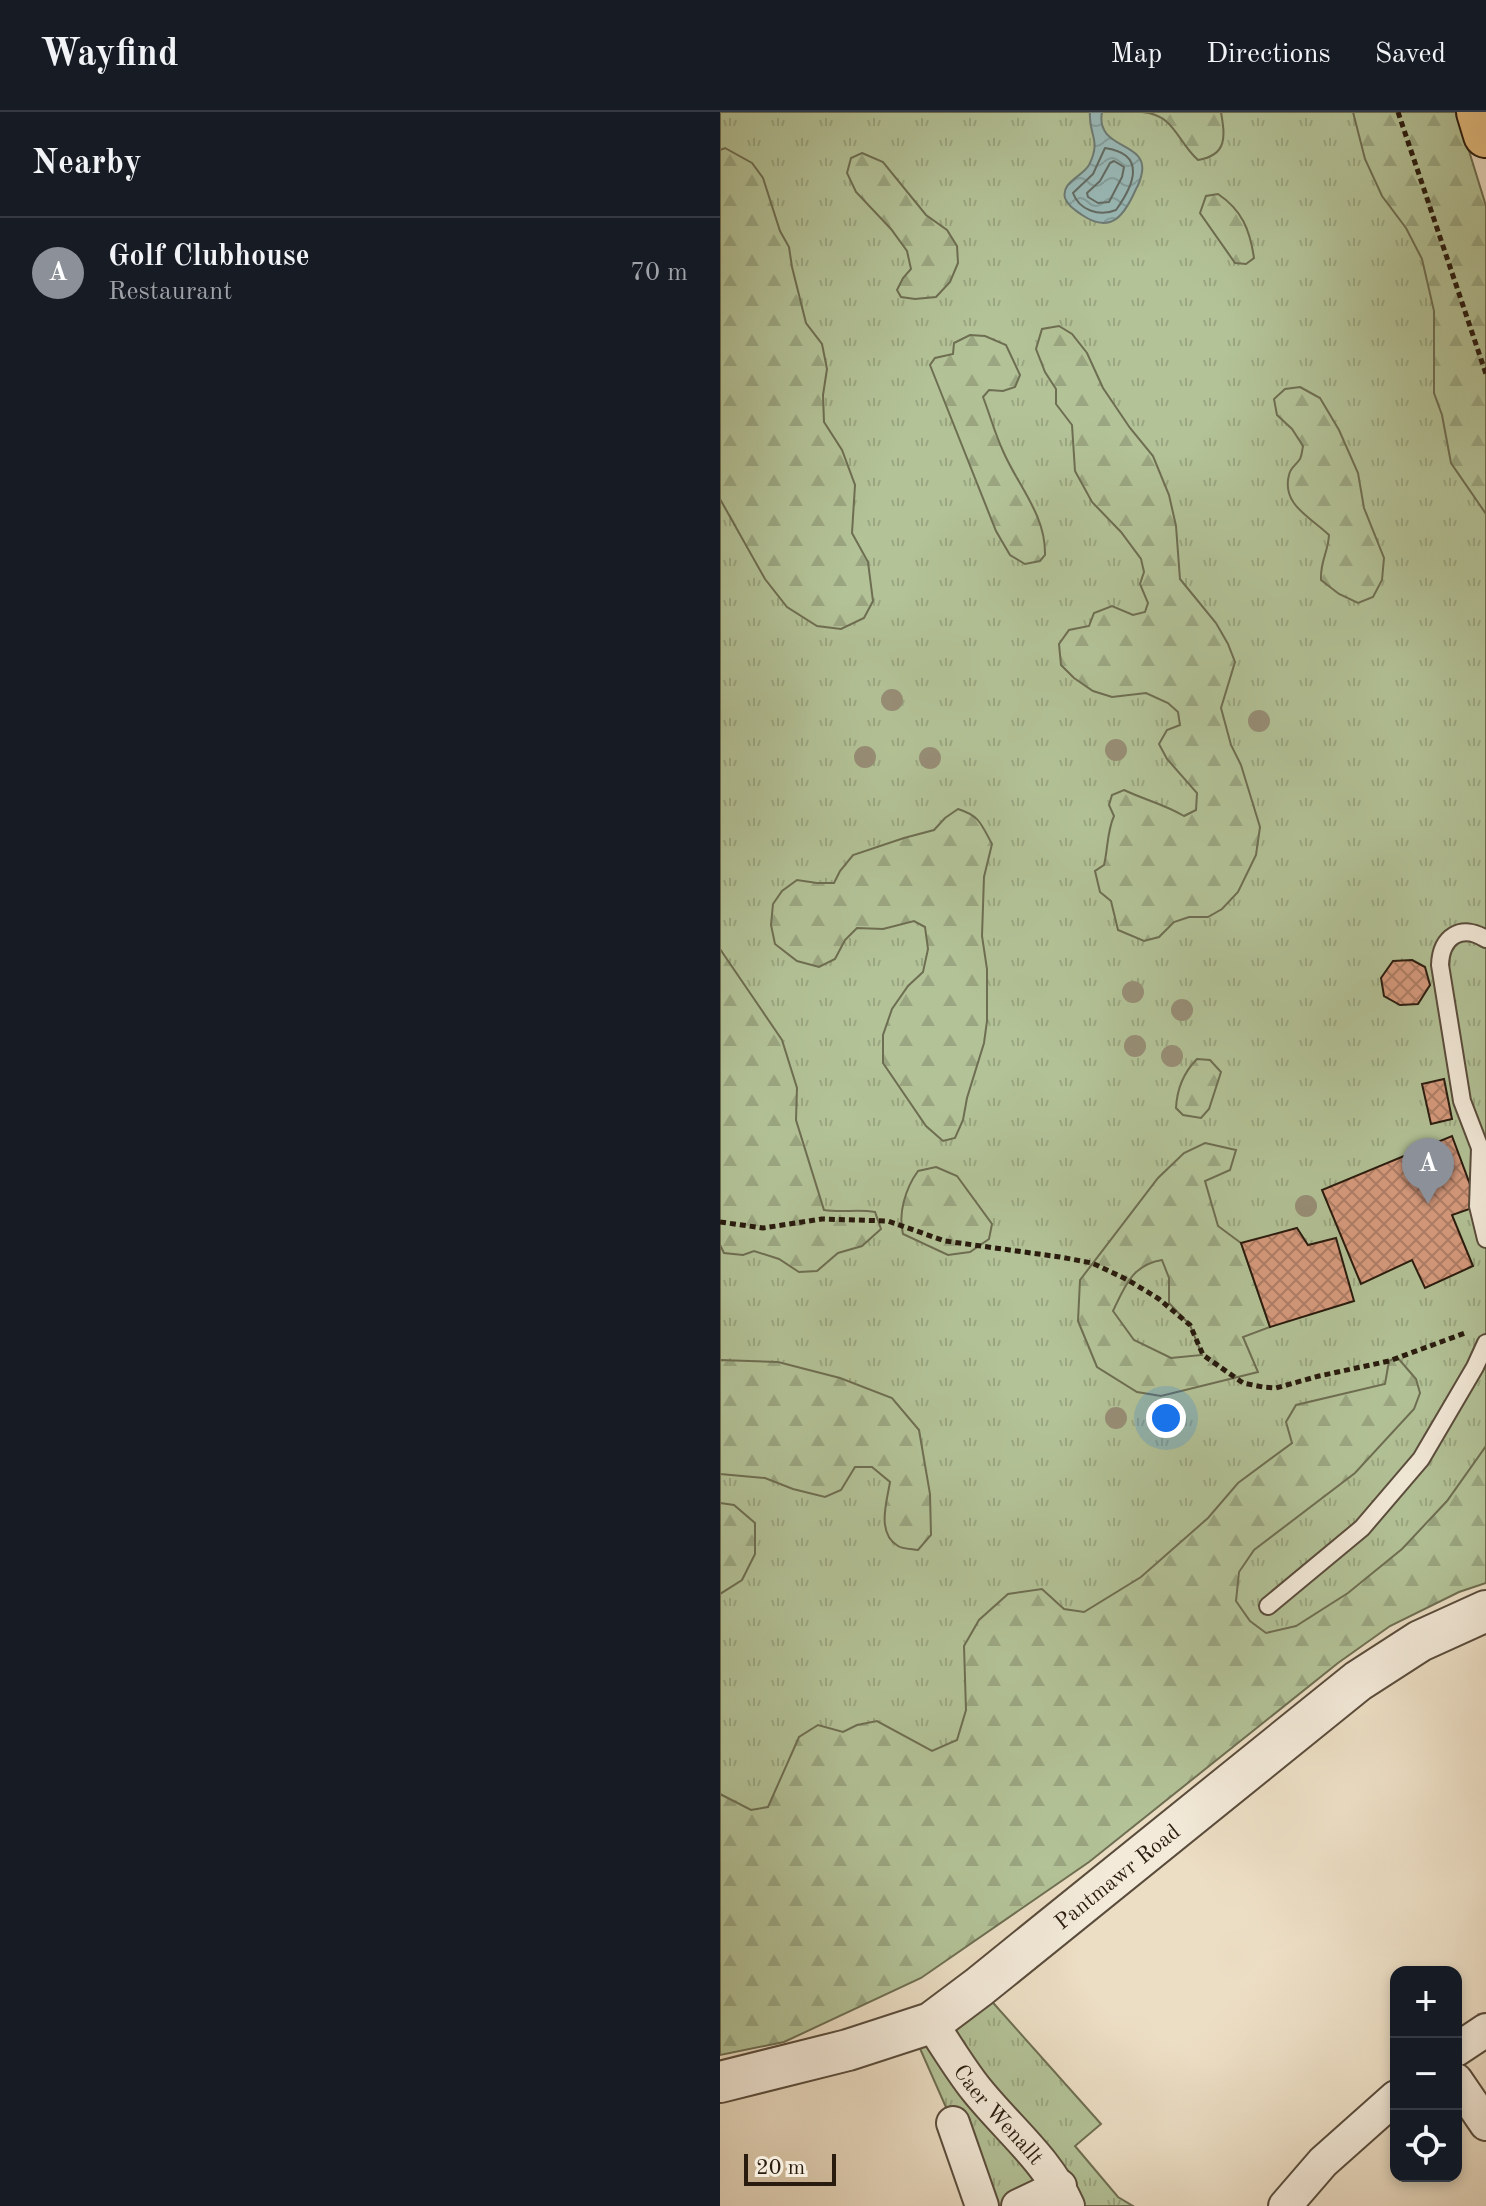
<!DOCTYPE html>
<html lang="en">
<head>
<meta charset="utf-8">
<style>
  body { margin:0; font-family:"Old Standard TT",serif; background:#242831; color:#f1f3f6 }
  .controls { position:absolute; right:24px; bottom:24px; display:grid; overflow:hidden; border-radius:16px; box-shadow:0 4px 12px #0003 }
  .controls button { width:72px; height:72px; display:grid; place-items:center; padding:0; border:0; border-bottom:2px solid #363941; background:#171b24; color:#f1f3f6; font:40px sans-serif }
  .scale { position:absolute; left:24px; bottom:20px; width:92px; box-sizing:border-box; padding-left:8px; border:4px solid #291b0e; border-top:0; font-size:22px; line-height:28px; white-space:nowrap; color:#291b0e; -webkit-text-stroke:6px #f3ead9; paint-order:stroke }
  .you { position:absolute; left:446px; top:1306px; width:28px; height:28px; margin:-20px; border:6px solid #fff; border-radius:50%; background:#1a73e8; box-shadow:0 0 0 12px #1a73e833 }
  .badge { display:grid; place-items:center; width:52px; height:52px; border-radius:50%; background:#8c9099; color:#fff; font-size:26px; font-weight:700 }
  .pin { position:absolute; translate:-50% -66px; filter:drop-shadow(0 2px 4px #0008) }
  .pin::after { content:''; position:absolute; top:42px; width:28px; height:24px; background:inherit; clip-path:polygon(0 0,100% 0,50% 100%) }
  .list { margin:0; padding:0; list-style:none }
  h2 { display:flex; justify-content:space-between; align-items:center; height:104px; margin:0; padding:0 32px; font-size:34px }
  h2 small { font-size:26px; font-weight:400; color:#9ea1a6 }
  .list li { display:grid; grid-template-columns:52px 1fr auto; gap:24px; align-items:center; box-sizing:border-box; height:112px; padding:0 32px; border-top:2px solid #363941 }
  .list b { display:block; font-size:30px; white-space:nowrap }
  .list p { margin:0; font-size:26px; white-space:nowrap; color:#9ea1a6 }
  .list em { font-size:26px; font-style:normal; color:#9ea1a6 }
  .icon { flex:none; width:44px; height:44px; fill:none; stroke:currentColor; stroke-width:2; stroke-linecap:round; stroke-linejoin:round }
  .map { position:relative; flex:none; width:766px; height:2094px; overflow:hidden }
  header { display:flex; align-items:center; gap:48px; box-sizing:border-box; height:112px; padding:0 40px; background:#171b24; border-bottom:2px solid #363941 }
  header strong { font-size:38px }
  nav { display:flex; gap:44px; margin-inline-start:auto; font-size:28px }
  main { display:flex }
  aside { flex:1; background:#171b24 }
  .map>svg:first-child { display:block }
  .grass { fill:url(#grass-tufts); stroke:#6e6e52; stroke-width:2 }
  .forest { fill:url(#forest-firs); stroke:#6e6e52; stroke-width:2; fill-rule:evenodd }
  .water { fill:url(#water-waves); stroke:#6d7b75; stroke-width:2 }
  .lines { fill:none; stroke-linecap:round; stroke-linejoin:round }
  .shore { stroke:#626b64; stroke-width:2 }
  .building { fill:url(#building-cross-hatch); stroke:#291b0e; stroke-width:2 }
  .service-casing { stroke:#5a4c3c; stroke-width:20 }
  .minor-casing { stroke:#5a4c3c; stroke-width:36 }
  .tertiary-casing { stroke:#5a4c3c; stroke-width:44 }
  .trunk-casing { stroke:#291b0e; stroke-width:48 }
  .path { stroke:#291b0e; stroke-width:5; stroke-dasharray:6 4; stroke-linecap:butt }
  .service { stroke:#f3ead9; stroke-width:16 }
  .minor { stroke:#f3ead9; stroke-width:32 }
  .tertiary { stroke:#f3ead9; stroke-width:40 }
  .trunk { stroke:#e6bf82; stroke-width:44 }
  .tree { fill:#978e76 }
  .labels { text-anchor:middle; stroke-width:6; stroke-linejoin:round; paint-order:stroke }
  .street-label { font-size:22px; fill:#291b0e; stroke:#f3ead9 }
</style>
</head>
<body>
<header>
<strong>Wayfind</strong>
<nav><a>Map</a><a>Directions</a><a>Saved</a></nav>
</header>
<main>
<aside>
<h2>Nearby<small></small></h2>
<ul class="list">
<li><span class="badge">A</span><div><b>Golf Clubhouse</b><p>Restaurant</p></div><em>70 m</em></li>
</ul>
</aside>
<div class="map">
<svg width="766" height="2094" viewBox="0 0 766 2094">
  <defs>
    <pattern id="grass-tufts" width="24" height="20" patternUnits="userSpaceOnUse" patternTransform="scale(2)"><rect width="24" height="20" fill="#b3c297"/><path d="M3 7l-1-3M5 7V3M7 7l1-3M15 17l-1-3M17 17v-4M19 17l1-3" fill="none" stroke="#9aa681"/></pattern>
    <pattern id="forest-firs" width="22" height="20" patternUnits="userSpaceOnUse" patternTransform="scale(2)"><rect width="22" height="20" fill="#b3c297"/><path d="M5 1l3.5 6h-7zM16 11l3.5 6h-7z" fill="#9aa681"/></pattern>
    <pattern id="water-waves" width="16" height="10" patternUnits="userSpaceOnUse" patternTransform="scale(2)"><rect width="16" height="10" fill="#9abbba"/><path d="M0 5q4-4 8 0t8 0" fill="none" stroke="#85a09f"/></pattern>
    <pattern id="building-cross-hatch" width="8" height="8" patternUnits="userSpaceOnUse" patternTransform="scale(2)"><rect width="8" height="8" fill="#d69a7d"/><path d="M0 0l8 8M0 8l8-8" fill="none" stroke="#ae7d65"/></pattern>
  </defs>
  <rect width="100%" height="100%" fill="#ecdec4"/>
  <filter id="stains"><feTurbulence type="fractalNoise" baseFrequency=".0025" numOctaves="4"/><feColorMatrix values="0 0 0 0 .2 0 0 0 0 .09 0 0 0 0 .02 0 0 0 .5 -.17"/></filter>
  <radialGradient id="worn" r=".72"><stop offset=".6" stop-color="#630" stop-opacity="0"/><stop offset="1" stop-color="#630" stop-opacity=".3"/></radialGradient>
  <g class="grass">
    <polygon points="0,0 702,0 766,223 766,1437 0,1887"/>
    <polygon points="259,1875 381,2012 355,2034 398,2085 413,2094 262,2094 233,2011 194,1923"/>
  </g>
  <g class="forest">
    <path d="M422,0H501C505,24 508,43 478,48C456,28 455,3 422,0Z"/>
    <polygon points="633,0 737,0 766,94 766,402 731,351 722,303 714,281 714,199 702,147 686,116 662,84 645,47"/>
    <polygon points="5,36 32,51 43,66 60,119 69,135 72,155 86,211 102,232 107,257 103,283 104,310 122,338 135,373 132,421 148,450 153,489 144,506 121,517 97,514 67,495 45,467 0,387 0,38"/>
    <polygon points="142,41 163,50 206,103 227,118 237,134 238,151 230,170 216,185 195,187 181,185 177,178 183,166 191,157 187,139 171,117 136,80 127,61 131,46"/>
    <path d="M498,82C522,98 530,118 534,146L526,152L515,151L480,101L486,84Z"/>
    <path d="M339,214L352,222L367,241L383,276L410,316L433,344L449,383L456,414L460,467L496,511L508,532L515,550L501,596L511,633L521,653L540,715L536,743L518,780L502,797L488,805H469L454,810L439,825L424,829L398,818L391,789L380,780L375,759L384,753C388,737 387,719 394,704L389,693L392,683L404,678C425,688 444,692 464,704L476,698L477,681L447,647L439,632L447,618L460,613L458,600L448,591L426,581L392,585L373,579L354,566L341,553L339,532L349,518L369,514L374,501L392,494L413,503L425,500L428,491L420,472L424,460L421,447L401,420L372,390L355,359L352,313L336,292V277L325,260L316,237L322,217Z"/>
    <path d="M250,223L265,224L286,233L300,263L295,275L283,279L269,278L263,285C270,303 275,322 283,339C298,374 326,403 325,443L320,449L305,452L290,443L276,419L210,253L215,246L233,242L234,231Z"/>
    <path d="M580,275L600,286L619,318L638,361L644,396L664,446L662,468L653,485L638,491L619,482L601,468C600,449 608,441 609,423C592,406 561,393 569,363C570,356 576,353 580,347C582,343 582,339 583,334L572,317L557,303L554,287L565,277Z"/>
    <path d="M238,697C260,704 261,712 272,732L264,765L262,824L267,857V909L264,931L247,986L243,1008L235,1026L223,1029L206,1014L163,951V923L172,897L188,874L203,860L208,837L205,815L194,809L163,817L137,816L125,828L115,847L99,855L77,849L55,832L51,813L53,792L62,779L77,768L97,771H114L120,759L133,743L184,726L214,718L225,706Z"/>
    <path d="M0,837L62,928L77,976L76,1008L104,1098C121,1101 137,1097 155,1100L161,1117L142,1134L118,1141L97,1159L79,1160L59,1147L34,1139L23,1143L4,1141L0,1133Z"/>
    <path d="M477,947L490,948L501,960L489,997L481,1006L463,1003L456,996C457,977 463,961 477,947Z"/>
    <path d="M485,1031L516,1038L510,1058L485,1069L498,1114L521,1131L550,1215L523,1225L538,1260L441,1284L417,1280L377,1255L358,1209L360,1168L438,1066L464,1041ZM442,1148L449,1166V1191L470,1213L482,1243L451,1246L414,1228L393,1199C405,1174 412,1153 442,1148Z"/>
    <path d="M216,1055L237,1064L272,1112L269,1127L250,1140L228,1143L183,1122C178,1102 185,1077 198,1059Z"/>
    <polygon points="677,1245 696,1267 700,1281 694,1297 635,1361 534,1438 519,1460 516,1489 530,1509 546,1521 576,1514 628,1481 682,1437 727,1389 766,1334 766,1471 739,1480 670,1514 618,1551 369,1750 201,1866 64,1930 0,1943 0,1682 31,1698 48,1695 79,1625 98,1613 123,1620 137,1613 157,1609 212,1639 237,1628 246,1598 244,1534 259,1508 288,1482 322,1477 344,1497 364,1500 421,1465 488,1406 518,1371 572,1331 566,1310 576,1293 665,1272 669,1249"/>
    <path d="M0,1248L58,1250L120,1266L172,1286L199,1318L210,1382L211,1423L198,1438C192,1437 182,1437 178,1434C156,1421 167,1389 170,1370L152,1355H135L121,1378L105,1385L73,1377L45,1366L0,1362Z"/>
    <polygon points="0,1391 14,1393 35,1411 35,1442 22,1468 0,1482"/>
  </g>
  <path class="water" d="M370,0H382C375,38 427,29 422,60C421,66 419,72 416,77C405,102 392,123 362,103C355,98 348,94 345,86C341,70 362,65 369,53C382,27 368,23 370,0Z"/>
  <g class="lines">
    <g class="shore">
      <path d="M385,36C427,42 414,73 396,98C379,105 359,98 353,81L373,62Z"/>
      <polygon points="394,49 404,55 402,65 389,90 378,91 368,85 367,81 380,69 390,51"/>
    </g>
  </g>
  <g class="building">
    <polygon points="692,848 705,855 710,873 698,892 680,893 664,884 661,866 673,849"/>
    <polygon points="724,967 732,1007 711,1012 702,972"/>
    <polygon points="732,1024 758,1094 732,1103 753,1154 705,1176 692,1148 641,1172 602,1078"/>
    <polygon points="577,1116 588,1133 616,1126 634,1189 550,1215 521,1131"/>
  </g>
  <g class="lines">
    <defs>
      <g id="service">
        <path d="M766,827C741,811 721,825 720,853L742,989L760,1036L758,1094L766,1127"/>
        <polyline points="548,1494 642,1416 701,1347 755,1255 766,1231"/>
      </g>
      <g id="minor">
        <path id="s1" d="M211,1911C226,1933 240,1957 256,1977C287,2016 328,2048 348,2094"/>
        <polyline points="736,1938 766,1918"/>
        <polyline points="736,1968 766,2012"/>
        <polyline points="233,2011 262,2094"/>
        <polyline points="298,2094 340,2074"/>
        <polyline points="565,2094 603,2050 676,1985"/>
      </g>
      <g id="tertiary">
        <path id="s2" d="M0,1970L128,1938L211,1911L259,1875L638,1569L700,1529L766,1499"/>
      </g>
      <polyline id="trunk" points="759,0 766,23"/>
    </defs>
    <use href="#service" class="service-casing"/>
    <use href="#minor" class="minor-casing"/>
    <use href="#tertiary" class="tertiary-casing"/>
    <use href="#trunk" class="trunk-casing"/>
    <g class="path">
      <polyline points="678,0 766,262"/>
      <polyline points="0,1110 43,1116 102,1107 168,1109 225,1129 340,1145 372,1151 408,1168 439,1187 470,1213 483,1243 523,1271 543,1275 556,1276 599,1264 669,1249 745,1221"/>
    </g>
    <use href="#service" class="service"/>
    <use href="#minor" class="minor"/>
    <use href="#tertiary" class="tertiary"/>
    <use href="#trunk" class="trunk"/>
  </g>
  <g class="tree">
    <circle cx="172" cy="588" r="11"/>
    <circle cx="539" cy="609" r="11"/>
    <circle cx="396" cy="638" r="11"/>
    <circle cx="145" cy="645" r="11"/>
    <circle cx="210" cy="646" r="11"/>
    <circle cx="413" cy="880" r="11"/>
    <circle cx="462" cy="898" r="11"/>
    <circle cx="415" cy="934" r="11"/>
    <circle cx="452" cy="944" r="11"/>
    <circle cx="586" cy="1094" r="11"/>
    <circle cx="396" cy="1306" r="11"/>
  </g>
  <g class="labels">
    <g class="street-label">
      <text dy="8" stroke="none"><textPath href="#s2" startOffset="456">Pantmawr Road</textPath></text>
      <text dy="8" stroke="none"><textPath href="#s1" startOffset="114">Caer Wenallt</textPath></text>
    </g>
  </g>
  <rect width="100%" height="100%" filter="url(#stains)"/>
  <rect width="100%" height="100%" fill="url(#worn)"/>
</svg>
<div class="controls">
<button>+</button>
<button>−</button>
<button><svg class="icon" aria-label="locate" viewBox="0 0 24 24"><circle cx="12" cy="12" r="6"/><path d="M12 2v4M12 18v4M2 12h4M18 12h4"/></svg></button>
</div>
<div class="scale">20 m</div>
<div class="you"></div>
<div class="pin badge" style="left:708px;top:1092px">A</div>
</div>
</main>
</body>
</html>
